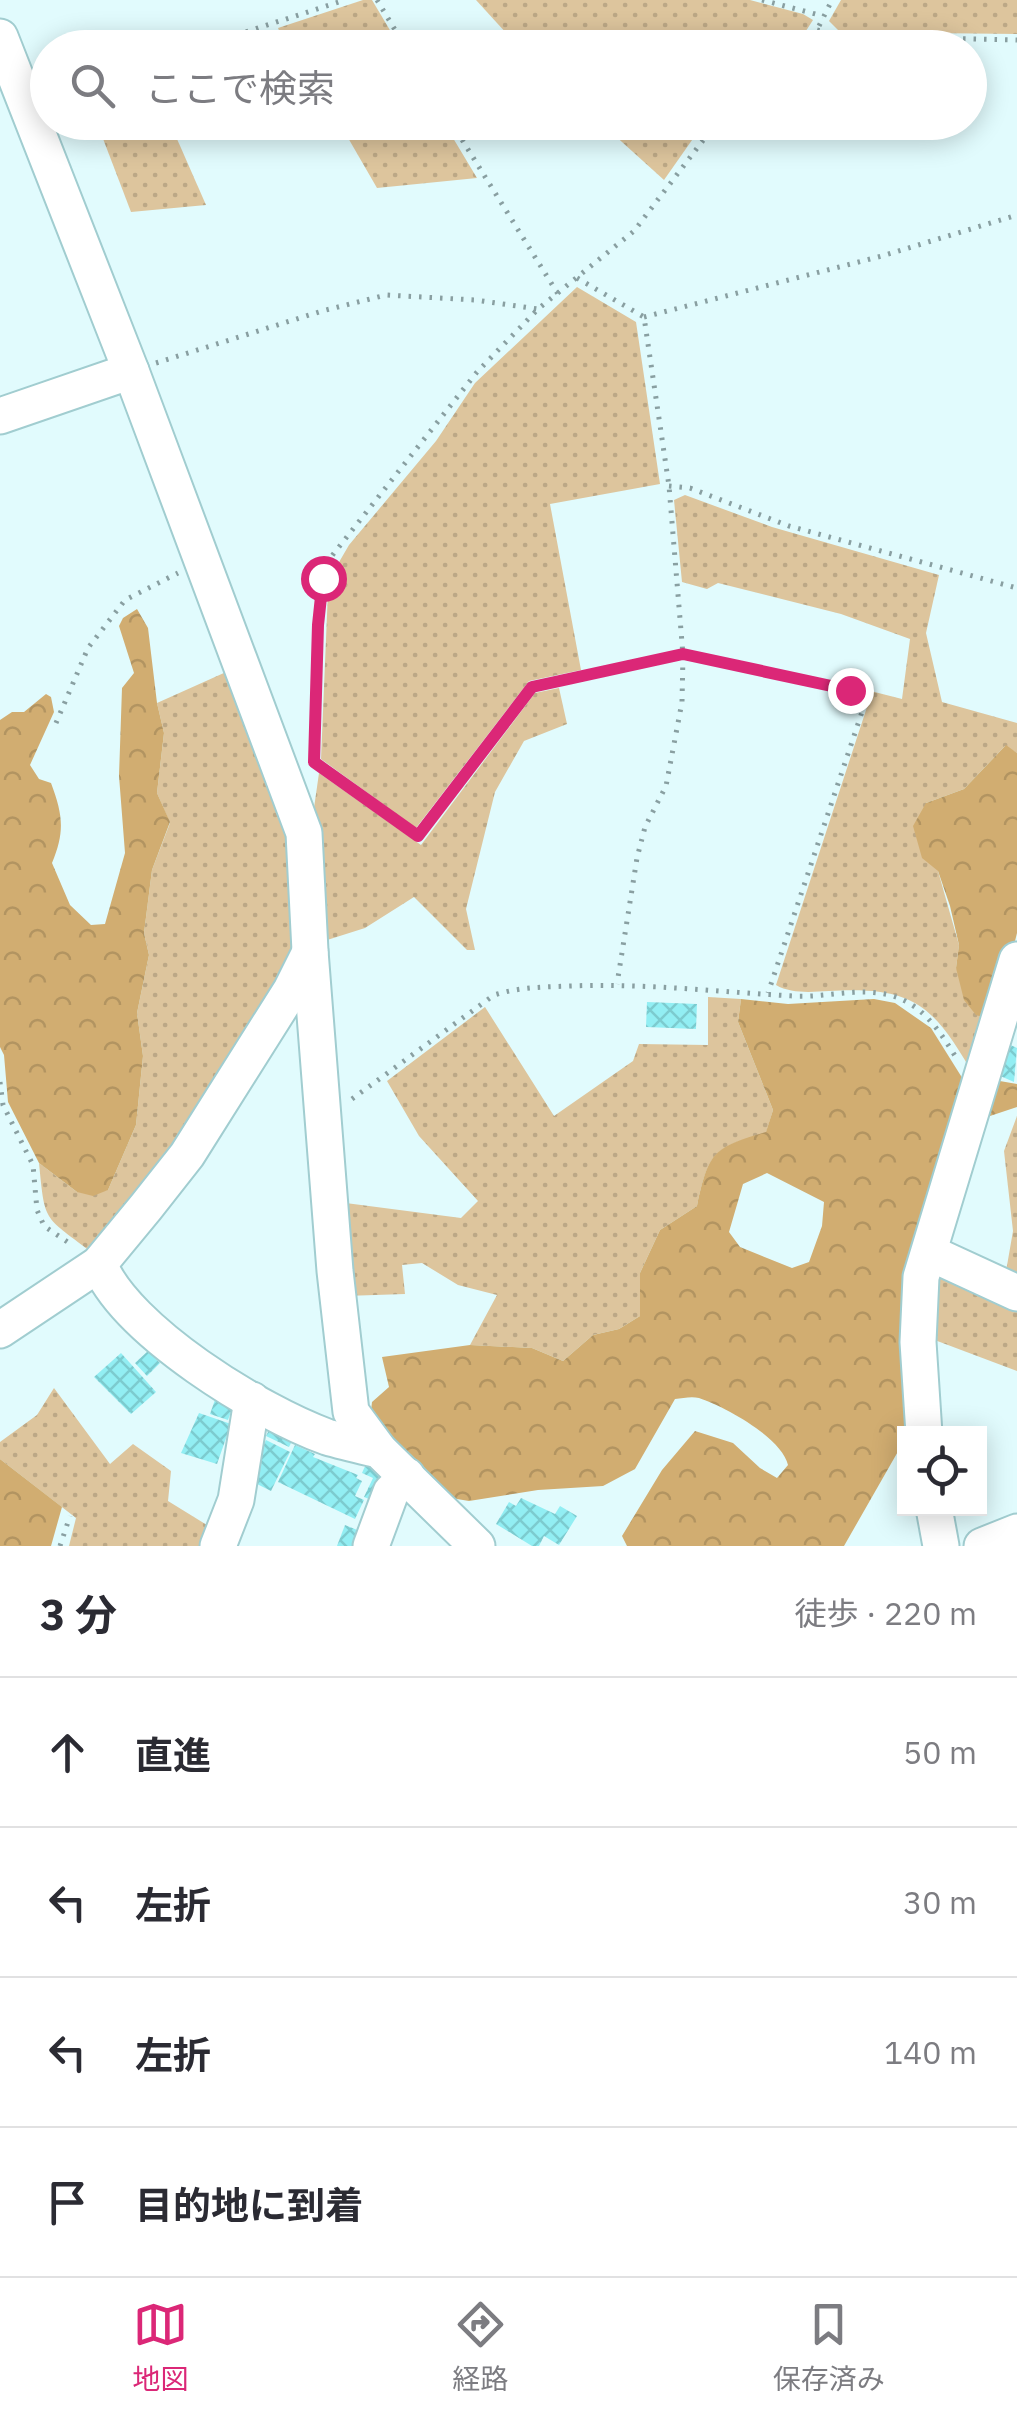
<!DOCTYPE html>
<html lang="ja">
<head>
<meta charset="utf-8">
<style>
  body { margin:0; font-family:"IBM Plex Sans","Noto Sans JP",sans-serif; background:#f7f7f7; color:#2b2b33 }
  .controls { position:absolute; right:30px; bottom:30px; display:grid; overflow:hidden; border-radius:0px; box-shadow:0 5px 25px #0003 }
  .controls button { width:90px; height:90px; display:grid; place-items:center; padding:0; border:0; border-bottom:2px solid #e1e1e2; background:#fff; color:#2b2b33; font:50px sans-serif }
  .stop { position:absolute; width:30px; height:30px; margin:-22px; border:8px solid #db2777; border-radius:50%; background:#fff }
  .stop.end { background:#db2777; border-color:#fff; box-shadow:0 2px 10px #0008 }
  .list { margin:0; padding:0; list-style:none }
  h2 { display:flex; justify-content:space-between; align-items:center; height:130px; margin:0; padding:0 40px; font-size:42px }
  h2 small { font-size:32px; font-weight:400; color:#7c7c81 }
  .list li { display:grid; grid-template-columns:65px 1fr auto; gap:30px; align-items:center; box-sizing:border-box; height:150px; padding:0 40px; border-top:2px solid #e1e1e2 }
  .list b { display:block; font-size:38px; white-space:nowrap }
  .list em { font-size:32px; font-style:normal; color:#7c7c81 }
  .icon { flex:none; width:55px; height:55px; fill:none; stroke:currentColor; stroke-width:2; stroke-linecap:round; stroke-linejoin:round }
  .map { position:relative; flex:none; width:1017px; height:1546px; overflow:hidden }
  .search { position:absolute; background:#fff; box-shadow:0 5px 25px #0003; left:30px; right:30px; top:30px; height:110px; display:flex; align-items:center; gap:25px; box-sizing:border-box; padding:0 35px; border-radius:55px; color:#7c7c81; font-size:38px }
  .sheet { height:730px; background:#fff }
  nav { display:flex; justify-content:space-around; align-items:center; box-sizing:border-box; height:140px; border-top:2px solid #e1e1e2; background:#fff; font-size:28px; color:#7c7c81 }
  nav a { display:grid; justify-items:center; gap:5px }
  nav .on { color:#db2777 }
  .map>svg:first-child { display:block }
  .grass { fill:url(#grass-dots) }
  .forest { fill:url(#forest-crowns); fill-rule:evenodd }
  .building { fill:url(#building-cross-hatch) }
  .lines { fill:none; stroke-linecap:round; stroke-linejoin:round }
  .minor-casing { stroke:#a1cdd0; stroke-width:39 }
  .path { stroke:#899fa1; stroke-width:5; stroke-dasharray:2.5 8; stroke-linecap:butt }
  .minor { stroke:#fff; stroke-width:35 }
  .route { stroke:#db2777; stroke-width:12 }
</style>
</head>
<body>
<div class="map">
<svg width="1017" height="1546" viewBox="0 0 1017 1546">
  <defs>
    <pattern id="grass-dots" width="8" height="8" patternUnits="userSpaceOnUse" patternTransform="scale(2.5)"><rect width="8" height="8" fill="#ddc59d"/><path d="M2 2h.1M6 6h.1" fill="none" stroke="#bca886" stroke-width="1.8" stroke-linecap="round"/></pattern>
    <pattern id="forest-crowns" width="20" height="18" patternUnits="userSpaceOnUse" patternTransform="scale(2.5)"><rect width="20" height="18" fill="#d1ad71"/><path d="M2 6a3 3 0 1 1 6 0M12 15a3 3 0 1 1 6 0" fill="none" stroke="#b29461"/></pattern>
    <pattern id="building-cross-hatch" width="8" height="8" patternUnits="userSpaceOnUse" patternTransform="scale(2.5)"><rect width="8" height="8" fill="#92eef3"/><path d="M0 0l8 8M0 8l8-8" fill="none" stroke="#7ccbcf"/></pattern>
  </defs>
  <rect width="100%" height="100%" fill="#e1fbfd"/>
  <g class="grass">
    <polygon points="363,0 372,0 400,47 286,47 278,28"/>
    <polygon points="476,0 750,0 803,14 813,20 804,34 787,47 519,47"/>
    <polygon points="841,0 1017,0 1017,34 840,32 829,21"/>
    <polygon points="97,123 170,123 206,205 131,212"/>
    <polygon points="318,123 444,123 477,178 377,188 340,124 320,128"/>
    <polygon points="601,123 704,123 664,180"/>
    <polygon points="577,287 636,322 660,484 550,504 581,670 529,681 416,828 321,759 328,591 335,569 349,545 436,441 475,383"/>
    <path d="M685,495L772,527L939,575L926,633L942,702L1017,723V753L1005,746L964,789L926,803L938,871L959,945L956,968L995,1021L976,1079C934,1006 916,986 829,991C812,992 791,994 776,985L868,704L865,695L855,687L902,699L910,639L841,614L718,583L707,589L682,582L674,500Z"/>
    <path d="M235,668L294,859L291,973L175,1153L90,1251C43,1215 45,1223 39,1163L77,1192L108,1190L136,1125L143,1056L137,1013L149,955L144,933L152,870L170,823L157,793L164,733L157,703Z"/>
    <polygon points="559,688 567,724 524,741 495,792 466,909 475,950 467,950 414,897 365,928 324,941 313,815 319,773 421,845 535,693"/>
    <path d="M708,997L741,999L738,1022L773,1110L766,1133C714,1148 709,1151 697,1206L660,1230L640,1273V1316L619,1329L593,1335L563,1361L532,1348L470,1345L497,1295L458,1285L422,1263L402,1265L405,1294L345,1296L338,1202L461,1218L478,1201L419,1136L387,1081L485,1007L554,1116L633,1061L639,1044L708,1045Z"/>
    <polygon points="1017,1116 1017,1289 1004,1283 1013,1231 1004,1151"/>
    <polygon points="930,1265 1017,1300 1017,1371 924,1336"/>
    <polygon points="54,1388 110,1464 133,1444 171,1471 168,1501 215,1530 202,1546 69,1546 76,1518 0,1459 0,1442 37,1415"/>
  </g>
  <g class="forest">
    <path d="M137,609L148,628L157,703L164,733L157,793L170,822L152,870L144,933L149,955L137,1013L143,1056L136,1125L108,1190L93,1196L77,1192L39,1163L8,1102L4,1055L0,1047V720L12,712H24L46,694L51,697L54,712L30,765L39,779L51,783C63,815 65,832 52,863L70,905L91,925L105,924L125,853L119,776L122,688L134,673L119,626L123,618Z"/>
    <polygon points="1006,745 1017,753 1017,933 995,1021 976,1015 964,1000 956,968 959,945 950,906 938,871 922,858 913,826 926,803 964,789"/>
    <path d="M741,999L788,1004L874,999L895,1003L931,1028L966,1084L909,1433L904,1434V1441L844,1546H627L622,1536L662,1470L695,1431L733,1443L760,1468L777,1478L788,1465C782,1438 726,1407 699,1398C692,1396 683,1398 675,1399L635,1469L603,1486L538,1490L469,1501L451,1498L370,1420L372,1402L389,1387L382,1357L470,1345L532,1348L563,1361L593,1335L619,1329L640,1316V1273L660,1230L697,1206C709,1150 714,1148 766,1132L773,1110L738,1022ZM767,1173L824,1202L822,1226L809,1262L792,1268L740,1247L729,1232L743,1184Z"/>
    <polygon points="994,1080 1017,1084 1017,1107 975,1121"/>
    <polygon points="0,1459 62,1507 51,1546 0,1546"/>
  </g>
  <g class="building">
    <polygon points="647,1002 697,1004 696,1029 646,1027"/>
    <polygon points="1002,1041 1017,1048 1014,1082 989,1071"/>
    <polygon points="148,1351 160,1363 147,1376 135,1363"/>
    <polygon points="121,1353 156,1392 131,1414 94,1377"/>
    <polygon points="216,1397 234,1403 228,1420 210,1414"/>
    <polygon points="199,1413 231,1424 217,1464 181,1453"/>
    <polygon points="275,1418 298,1429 289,1447 266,1436"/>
    <polygon points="266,1440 290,1452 271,1491 247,1479"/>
    <polygon points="295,1445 315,1454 313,1457 358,1475 356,1478 362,1481 355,1496 364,1500 355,1519 278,1482"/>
    <polygon points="366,1464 387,1474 374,1501 364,1497 373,1478 362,1473"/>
    <polygon points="521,1498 555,1514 560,1506 577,1516 559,1545 544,1536 539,1546 532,1546 496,1524 509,1502 516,1506"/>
    <polygon points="345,1525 367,1534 362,1546 337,1546"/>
  </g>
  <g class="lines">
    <defs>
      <g id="minor">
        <polyline points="0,37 131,371 304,833 310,951 335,1271 351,1412 379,1450 477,1546"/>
        <polyline points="0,416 131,371"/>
        <polyline points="930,1253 1017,1293"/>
        <path d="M99,1264C126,1331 260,1413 327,1437C344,1442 362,1446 379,1450"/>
        <polyline points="0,1330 99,1264 146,1207 187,1155 291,990 310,952"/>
        <polyline points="924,1434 918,1342 921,1277 1017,960"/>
        <polyline points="934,1508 941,1546"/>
        <polyline points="218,1546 236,1500 252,1400"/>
        <polyline points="371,1546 391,1492 407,1476"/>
        <polyline points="982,1546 1017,1532"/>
      </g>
    </defs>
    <use href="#minor" class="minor-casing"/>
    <g class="path">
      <polyline points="377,0 406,48"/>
      <polyline points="762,0 823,16"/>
      <polyline points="817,30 836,36 1017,40"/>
      <polyline points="196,48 345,0"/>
      <polyline points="797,48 817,30 832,0"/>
      <polyline points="451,122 558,294"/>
      <polyline points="577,278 644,317 669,486 683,655 682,702 666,786 645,827 637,858 617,984"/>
      <polyline points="644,317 882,256 1017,215"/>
      <polyline points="156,363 322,311 386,295 475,300 538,309"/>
      <polyline points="669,486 690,488 789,526 1017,588"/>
      <polyline points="56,723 88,648 125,600 178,573"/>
      <polyline points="313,762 418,836 533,687 683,655 850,689 865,703 768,993"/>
      <path d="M313,763C316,696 308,620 331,557L477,372L538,309L634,231L717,122"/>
      <polyline points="0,1082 3,1105 33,1165 37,1210 44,1226 72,1245"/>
      <path d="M352,1099L494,995C519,987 544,987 570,986C645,983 719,992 793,996C823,998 854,988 885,994C921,1001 939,1030 957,1059"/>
      <polyline points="60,1546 70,1516"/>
    </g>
    <use href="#minor" class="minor"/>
  </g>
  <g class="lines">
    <polyline class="route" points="323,578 318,625 314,762 418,836 532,687 683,654 850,690"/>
  </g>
</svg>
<div class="controls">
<button><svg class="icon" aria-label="locate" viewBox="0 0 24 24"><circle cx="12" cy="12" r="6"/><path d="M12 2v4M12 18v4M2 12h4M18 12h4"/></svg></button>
</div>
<div class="stop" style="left:323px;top:578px"></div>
<div class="stop end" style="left:850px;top:690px"></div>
<div class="search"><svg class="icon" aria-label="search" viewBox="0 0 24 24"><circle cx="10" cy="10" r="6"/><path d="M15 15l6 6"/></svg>ここで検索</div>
</div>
<section class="sheet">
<h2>3 分<small>徒歩 · 220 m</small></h2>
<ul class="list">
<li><svg class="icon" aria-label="ahead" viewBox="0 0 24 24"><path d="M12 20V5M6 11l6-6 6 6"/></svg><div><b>直進</b></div><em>50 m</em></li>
<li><svg class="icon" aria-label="left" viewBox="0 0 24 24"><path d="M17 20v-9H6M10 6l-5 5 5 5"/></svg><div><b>左折</b></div><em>30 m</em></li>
<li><svg class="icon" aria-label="left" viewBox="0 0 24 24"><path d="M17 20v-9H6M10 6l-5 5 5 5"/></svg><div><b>左折</b></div><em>140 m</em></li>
<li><svg class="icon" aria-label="arrive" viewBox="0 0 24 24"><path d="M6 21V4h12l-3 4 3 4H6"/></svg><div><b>目的地に到着</b></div></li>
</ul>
</section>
<nav>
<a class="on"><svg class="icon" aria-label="map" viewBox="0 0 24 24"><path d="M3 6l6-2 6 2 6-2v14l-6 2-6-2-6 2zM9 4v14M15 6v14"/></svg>地図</a>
<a><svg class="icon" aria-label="directions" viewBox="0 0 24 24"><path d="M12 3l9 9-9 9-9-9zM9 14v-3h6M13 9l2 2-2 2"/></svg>経路</a>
<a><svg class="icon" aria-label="saved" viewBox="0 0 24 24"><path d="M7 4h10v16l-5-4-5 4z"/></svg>保存済み</a>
</nav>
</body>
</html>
